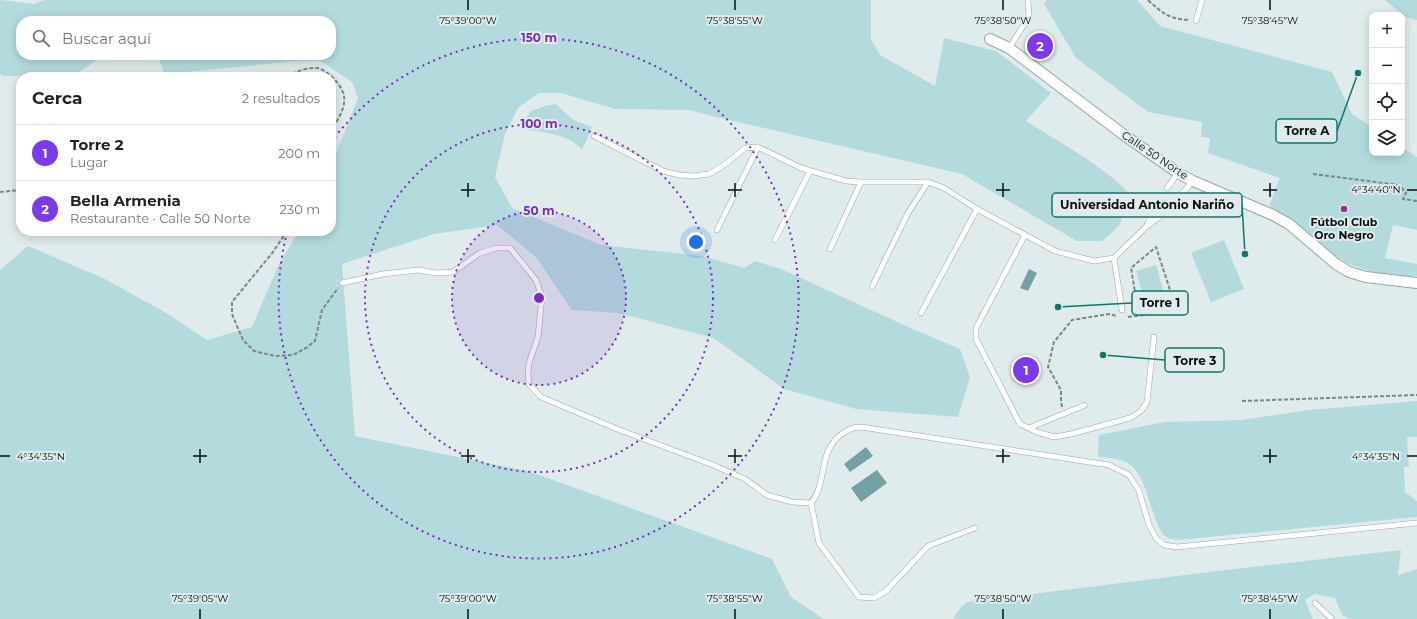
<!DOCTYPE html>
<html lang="es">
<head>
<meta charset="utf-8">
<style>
  body { margin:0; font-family:Montserrat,sans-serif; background:#f2f2f2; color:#222 }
  .controls { position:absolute; right:12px; top:12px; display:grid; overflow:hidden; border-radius:8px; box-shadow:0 2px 10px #0003 }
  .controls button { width:36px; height:36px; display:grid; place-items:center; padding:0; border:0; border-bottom:1px solid #e0e0e0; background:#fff; color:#222; font:20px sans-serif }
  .you { position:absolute; left:696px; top:242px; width:14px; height:14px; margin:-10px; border:3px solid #fff; border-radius:50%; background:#1a73e8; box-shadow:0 0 0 6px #1a73e833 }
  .badge { display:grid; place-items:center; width:26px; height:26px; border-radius:50%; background:#7c3aed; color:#fff; font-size:13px; font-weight:700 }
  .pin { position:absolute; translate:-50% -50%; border:2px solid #fff; box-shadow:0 1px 4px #0006 }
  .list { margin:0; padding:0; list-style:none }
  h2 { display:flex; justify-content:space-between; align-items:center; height:52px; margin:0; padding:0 16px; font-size:17px }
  h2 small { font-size:13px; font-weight:400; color:#767676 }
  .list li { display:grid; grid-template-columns:26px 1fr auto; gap:12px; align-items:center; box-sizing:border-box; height:56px; padding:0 16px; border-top:1px solid #e0e0e0 }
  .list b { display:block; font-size:15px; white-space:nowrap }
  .list p { margin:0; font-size:13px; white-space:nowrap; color:#767676 }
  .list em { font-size:13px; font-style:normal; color:#767676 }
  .icon { flex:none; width:22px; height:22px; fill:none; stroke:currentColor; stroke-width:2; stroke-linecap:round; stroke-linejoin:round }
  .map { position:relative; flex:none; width:1417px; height:619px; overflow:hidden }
  .search { position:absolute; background:#fff; box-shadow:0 2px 10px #0003; left:16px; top:16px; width:320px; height:44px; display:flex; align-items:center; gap:10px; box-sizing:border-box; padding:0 14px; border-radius:16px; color:#767676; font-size:15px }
  .panel { position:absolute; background:#fff; box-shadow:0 2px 10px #0003; left:16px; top:72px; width:320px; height:164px; border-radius:16px }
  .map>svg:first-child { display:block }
  .green { fill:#b3dbde }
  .water { fill:#74a1a5 }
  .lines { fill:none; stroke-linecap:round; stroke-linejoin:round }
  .lane-casing { stroke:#9aa5a5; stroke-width:6 }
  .street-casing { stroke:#9aa5a5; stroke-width:12 }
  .path { stroke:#7e8686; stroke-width:2; stroke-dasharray:4 2; stroke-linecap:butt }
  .lane { stroke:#fff; stroke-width:5 }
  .street { stroke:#fff; stroke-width:10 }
  .ticks { fill:none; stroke:#0b0f0f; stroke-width:1.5 }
  .ring { fill:none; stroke:#7b2cbf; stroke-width:2; stroke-dasharray:2 4 }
  .poi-dot { fill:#9e2c89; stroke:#e0ebec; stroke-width:1.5 }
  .labels { text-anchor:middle; stroke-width:4; stroke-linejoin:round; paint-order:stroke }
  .street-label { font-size:11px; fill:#0b0f0f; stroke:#e0ebec }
  .poi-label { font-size:11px; font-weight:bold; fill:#0b0f0f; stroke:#e0ebec }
  .ticks-label { font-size:10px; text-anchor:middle; fill:#0b0f0f; stroke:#e0ebec; stroke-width:4; stroke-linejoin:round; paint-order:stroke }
  .centre { fill:#7b2cbf; stroke:#e0ebec; stroke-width:2 }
  .ring-label { font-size:12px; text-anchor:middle; font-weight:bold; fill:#7b2cbf; stroke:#e0ebec; stroke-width:4; stroke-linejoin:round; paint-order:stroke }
  .leader { fill:none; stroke:#0f766e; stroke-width:1.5 }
  .callout-dot { fill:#0f766e; stroke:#e0ebec; stroke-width:1.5 }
  .callout { fill:#e0ebec; stroke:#0f766e; stroke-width:1.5 }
  .callout-label { font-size:12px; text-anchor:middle; font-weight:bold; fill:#0b0f0f }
</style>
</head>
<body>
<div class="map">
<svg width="1417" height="619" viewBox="0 0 1417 619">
  <rect width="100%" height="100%" fill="#e0ebec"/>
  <g class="green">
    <path d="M0,0L34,4L44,0H871V39L880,55L935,86L944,38L996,51L1051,93L1026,121C1059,142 1100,164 1127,191L1125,210L1119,226L1102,241H1077L962,174L712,116L690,110L615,109L561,93H539L518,108L505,134L495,177L512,208L601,245L703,256L744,268L755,261L781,269L915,330L960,349L970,377L958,417L856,409L784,389L714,338L618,313L572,310L536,257L497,225L434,234L342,264L355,436L531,472L772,559L791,597L824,619H0V270L28,246L105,279L168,314L207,340L252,327L279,264L299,231H331V166L358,98L352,82L320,61H298L186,72L165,76L158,55H331V21H21V55H105L74,75L4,76L0,74Z"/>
    <polygon points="1047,0 1137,0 1160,26 1332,72 1352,114 1372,127 1372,153 1402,153 1402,147 1417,157 1417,230 1393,225 1385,258 1417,264 1417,276 1402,277 1375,273 1346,263 1273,215 1270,204 1280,178 1208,153 1210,138 1201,137 1202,122 1148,112 1076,58 1044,4"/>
    <polygon points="1385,0 1417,0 1417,20 1406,17"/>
    <path d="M556,104L573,120L592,127L582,150C573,136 541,131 526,130L522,124L531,111L545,106Z"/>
    <polygon points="1224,240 1244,289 1211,302 1191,253"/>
    <polygon points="1156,265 1165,296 1145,302 1136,271"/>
    <path d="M1417,401V437H1407L1409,467H1404L1405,492L1417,501V517L1178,540C1175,539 1169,539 1166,537C1153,528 1149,483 1133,467C1125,458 1109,458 1098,457L1099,435L1165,422L1241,420L1309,410Z"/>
    <polygon points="1401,550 1398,575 1417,569 1417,619 1350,619 1342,615 1335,598 1315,594 1305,600 1313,619 953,619 961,607 967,602 1225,570"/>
  </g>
  <g class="water">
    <polygon points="1029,269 1037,273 1028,291 1020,288"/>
    <polygon points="866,447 873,456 850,472 844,464"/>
    <polygon points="877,470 887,483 861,502 851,488"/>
  </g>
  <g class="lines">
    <defs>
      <g id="lane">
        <polyline points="1196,21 1202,0"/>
        <polyline points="1009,48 1029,17 1028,0"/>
        <polyline points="594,136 663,171 679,175 693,176 709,174 724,165 745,148 758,147 801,168 846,181 861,182 928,182 944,188 977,209 1055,251 1094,261 1114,258 1146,227 1158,218 1171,205"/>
        <polyline points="1167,188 1178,173"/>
        <polyline points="1177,199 1193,181"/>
        <polyline points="1147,225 1161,195"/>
        <polyline points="717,230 758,147"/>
        <polyline points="1025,235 976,328 976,339 1020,424 1037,432 1054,437 1071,434 1130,418 1141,411 1147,402 1154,337"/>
        <polyline points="775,240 810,171"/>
        <polyline points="830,249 861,182"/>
        <polyline points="1114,258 1122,310"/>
        <polyline points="342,283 383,274 418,270 436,273 453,272 480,253 496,248 510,248 536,280 542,297 538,337 529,363 528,374 529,384 541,397 617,429 713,465 745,479 767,495 792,502 811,503"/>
        <polyline points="872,287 908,213 928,182"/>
        <polyline points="921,313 977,209"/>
        <polyline points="1029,428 1085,405"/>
        <path d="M811,503C828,483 817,451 842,434C849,429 853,427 861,427L1109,465L1129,475L1139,491L1149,525L1156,538L1164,545L1177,547L1417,523"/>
        <polyline points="811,503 819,543 859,597 874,598 886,591 928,546 975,528"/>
        <polyline points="1315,603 1332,619"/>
      </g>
      <polyline id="street" points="990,39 1009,48 1124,135 1178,173 1193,181 1273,215 1289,224 1336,264 1349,272 1366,277 1417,283"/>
    </defs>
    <use href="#lane" class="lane-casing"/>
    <use href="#street" class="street-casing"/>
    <g class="path">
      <path d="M1148,0C1162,13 1169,19 1189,20"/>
      <path d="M287,77C294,72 307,67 317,68C328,70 342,85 344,96C346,108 337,121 331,131"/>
      <polyline points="1313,174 1399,185 1406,193 1403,199 1417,201"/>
      <polyline points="0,192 21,190"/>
      <polyline points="287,231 273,252 232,302 232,314 243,340 254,351 275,356 293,355 306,348 315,341 322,310 338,288"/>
      <polyline points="1128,317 1160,313 1172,296 1156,247 1131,268 1139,316"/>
      <polyline points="1242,401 1417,395"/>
      <polyline points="1062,407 1061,401 1061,390 1048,367 1054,342 1072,320 1109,314 1117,316"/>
    </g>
    <use href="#lane" class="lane"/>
    <use href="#street" class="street"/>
  </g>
  <path class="ticks" d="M468,0V10M735,0V10M1003,0V10M1270,0V10M468,183V197M735,183V197M1003,183V197M1270,183V197M461,190H475M728,190H742M996,190H1010M1263,190H1277M1407,190H1417M200,449V463M468,449V463M735,449V463M1003,449V463M1270,449V463M0,456H10M193,456H207M461,456H475M728,456H742M996,456H1010M1263,456H1277M1407,456H1417M200,609V619M468,609V619M735,609V619M1003,609V619M1270,609V619"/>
  <circle cx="539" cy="298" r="87" fill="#7b2cbf" fill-opacity=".12"/>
  <g class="ring">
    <circle cx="539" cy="298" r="87"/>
    <circle cx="539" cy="298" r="174"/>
    <path d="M331 142A260 260 0 1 1 287 233"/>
  </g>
  <circle class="poi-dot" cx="1344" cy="209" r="4"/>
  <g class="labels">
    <g class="street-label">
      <text transform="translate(1155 155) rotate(34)" y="4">Calle 50 Norte</text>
    </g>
    <g class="poi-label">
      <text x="1344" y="226">Fútbol Club<tspan x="1344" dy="13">Oro Negro</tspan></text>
    </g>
  </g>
  <g class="ticks-label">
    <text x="468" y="24">75°39'00"W</text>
    <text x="735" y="24">75°38'55"W</text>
    <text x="1003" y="24">75°38'50"W</text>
    <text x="1270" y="24">75°38'45"W</text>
    <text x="1376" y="193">4°34'40"N</text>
    <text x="41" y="460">4°34'35"N</text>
    <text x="1376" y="460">4°34'35"N</text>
    <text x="200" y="602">75°39'05"W</text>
    <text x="468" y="602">75°39'00"W</text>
    <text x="735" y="602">75°38'55"W</text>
    <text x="1003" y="602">75°38'50"W</text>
    <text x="1270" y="602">75°38'45"W</text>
  </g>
  <circle cx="539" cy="298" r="6" class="centre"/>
  <g class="ring-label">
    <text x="539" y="42">150 m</text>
    <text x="539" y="128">100 m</text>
    <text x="539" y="215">50 m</text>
  </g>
  <path class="leader" d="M1358 73L1337 131M1245 254L1242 205M1058 307L1132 303M1103 355L1165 360"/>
  <g class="callout-dot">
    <circle cx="1358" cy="73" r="4"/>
    <circle cx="1245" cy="254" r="4"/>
    <circle cx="1058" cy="307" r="4"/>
    <circle cx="1103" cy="355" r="4"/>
  </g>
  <g class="callout">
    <rect x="1276" y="119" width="61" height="24" rx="4"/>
    <rect x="1052" y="193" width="190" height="24" rx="4"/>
    <rect x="1132" y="291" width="56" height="24" rx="4"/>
    <rect x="1165" y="348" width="59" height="24" rx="4"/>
  </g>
  <g class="callout-label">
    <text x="1307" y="135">Torre A</text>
    <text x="1147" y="209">Universidad Antonio Nariño</text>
    <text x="1160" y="307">Torre 1</text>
    <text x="1195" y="365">Torre 3</text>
  </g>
</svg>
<div class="controls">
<button>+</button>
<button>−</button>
<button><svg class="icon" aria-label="locate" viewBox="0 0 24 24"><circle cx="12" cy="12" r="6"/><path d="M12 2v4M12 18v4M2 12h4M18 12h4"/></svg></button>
<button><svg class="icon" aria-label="layers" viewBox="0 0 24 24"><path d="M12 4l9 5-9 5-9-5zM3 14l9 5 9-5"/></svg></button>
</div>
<div class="you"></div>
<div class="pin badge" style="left:1026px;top:370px">1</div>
<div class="pin badge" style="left:1040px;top:46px">2</div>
<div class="search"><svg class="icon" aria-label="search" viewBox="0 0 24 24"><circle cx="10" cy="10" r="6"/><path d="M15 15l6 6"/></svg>Buscar aquí</div>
<section class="panel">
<h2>Cerca<small>2 resultados</small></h2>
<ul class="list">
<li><span class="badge">1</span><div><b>Torre 2</b><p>Lugar</p></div><em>200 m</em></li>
<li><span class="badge">2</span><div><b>Bella Armenia</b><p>Restaurante · Calle 50 Norte</p></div><em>230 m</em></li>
</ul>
</section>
</div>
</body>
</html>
